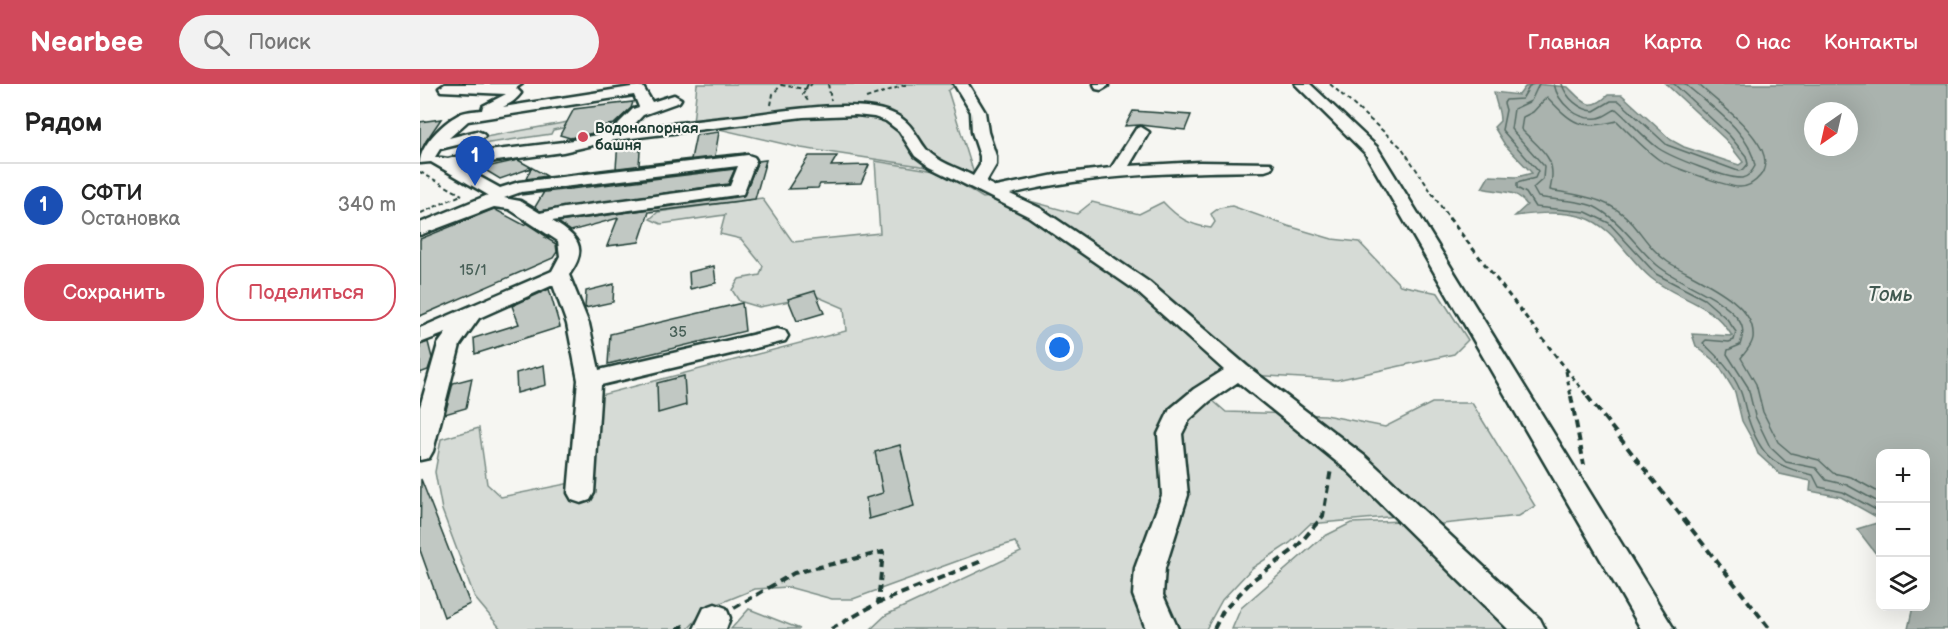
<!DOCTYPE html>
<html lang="ru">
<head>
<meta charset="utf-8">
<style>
  body { margin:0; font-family:"Balsamiq Sans",sans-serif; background:#f2f2f2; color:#222 }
  .controls { position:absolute; right:18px; bottom:18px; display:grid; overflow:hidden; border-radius:12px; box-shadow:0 6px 24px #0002 }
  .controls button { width:54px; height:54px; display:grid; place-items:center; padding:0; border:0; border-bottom:2px solid #e0e0e0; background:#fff; color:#222; font:30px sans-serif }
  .compass { position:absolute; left:1384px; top:18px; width:54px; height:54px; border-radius:50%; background:#fff; box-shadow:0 6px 24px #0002; rotate:214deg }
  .you { position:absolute; left:640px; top:264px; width:21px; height:21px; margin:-15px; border:4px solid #fff; border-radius:50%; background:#1a73e8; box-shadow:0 0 0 9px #1a73e833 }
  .badge { display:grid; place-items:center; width:39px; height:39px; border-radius:50%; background:#d1495b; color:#fff; font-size:20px; font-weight:700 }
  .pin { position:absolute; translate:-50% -50px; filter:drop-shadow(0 2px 3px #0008) }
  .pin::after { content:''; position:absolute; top:32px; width:21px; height:18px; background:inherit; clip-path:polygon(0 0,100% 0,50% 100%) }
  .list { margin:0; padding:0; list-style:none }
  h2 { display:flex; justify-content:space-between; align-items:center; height:78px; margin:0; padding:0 24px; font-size:26px }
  h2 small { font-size:20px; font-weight:400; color:#767676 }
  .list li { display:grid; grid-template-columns:39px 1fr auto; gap:18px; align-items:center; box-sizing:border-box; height:84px; padding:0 24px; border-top:2px solid #e0e0e0 }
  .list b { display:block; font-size:22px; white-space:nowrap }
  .list p { margin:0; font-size:20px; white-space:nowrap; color:#767676 }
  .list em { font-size:20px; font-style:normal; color:#767676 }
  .actions { display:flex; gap:12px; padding:18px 24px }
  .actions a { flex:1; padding:14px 0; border:2px solid #d1495b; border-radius:24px; text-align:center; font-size:21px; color:#d1495b }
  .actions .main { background:#d1495b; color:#fff }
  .icon { flex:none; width:33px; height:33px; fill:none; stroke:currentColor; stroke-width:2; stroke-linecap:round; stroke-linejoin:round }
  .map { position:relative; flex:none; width:1528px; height:545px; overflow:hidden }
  header { display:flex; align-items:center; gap:36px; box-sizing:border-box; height:84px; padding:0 30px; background:#d1495b; color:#fff }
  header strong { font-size:28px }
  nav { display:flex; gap:33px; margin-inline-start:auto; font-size:21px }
  .search { width:420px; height:54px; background:#f2f2f2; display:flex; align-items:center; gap:15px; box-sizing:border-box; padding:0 21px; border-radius:33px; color:#767676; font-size:22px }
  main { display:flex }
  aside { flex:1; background:#fff }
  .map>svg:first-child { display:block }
  .green { fill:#d6dbd6; stroke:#7a8c85; stroke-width:1.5 }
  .water { fill:#aab3ae; stroke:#72847d; stroke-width:1.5; fill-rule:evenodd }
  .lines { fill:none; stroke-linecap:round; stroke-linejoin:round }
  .shore { stroke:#576c65; stroke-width:1.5 }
  .building { fill:#c1c8c3; stroke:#1f3d34; stroke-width:1.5 }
  .minor-casing { stroke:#1f3d34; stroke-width:5 }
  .path-far2 { stroke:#1f3d34; stroke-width:2; stroke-dasharray:4.5 3; stroke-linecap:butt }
  .path-far1 { stroke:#1f3d34; stroke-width:3; stroke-dasharray:5 4.5; stroke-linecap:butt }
  .path { stroke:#1f3d34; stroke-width:4; stroke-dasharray:8 5; stroke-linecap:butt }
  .minor { fill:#f6f6f2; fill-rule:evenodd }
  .poi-dot { fill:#d1495b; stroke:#f6f6f2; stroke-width:2 }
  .labels { text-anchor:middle; stroke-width:4.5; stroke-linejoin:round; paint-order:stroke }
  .far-poi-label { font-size:15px; font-weight:bold; fill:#1f3d34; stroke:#f6f6f2; text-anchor:start }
  .number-label { font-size:15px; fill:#486058 }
  .water-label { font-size:20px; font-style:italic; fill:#425a52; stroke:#f6f6f2 }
</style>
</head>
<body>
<header>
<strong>Nearbee</strong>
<div class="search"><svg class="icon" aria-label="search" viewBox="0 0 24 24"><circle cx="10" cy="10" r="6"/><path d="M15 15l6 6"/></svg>Поиск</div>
<nav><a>Главная</a><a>Карта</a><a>О нас</a><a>Контакты</a></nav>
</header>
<main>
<aside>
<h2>Рядом<small></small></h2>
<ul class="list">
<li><span class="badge" style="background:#1a4fb4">1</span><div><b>СФТИ</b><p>Остановка</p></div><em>340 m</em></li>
</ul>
<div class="actions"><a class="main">Сохранить</a><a>Поделиться</a></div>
</aside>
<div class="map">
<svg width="1528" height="545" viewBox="0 0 1528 545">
  <rect width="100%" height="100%" fill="#f6f6f2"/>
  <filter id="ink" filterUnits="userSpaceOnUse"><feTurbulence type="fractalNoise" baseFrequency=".0167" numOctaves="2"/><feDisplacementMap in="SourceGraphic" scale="12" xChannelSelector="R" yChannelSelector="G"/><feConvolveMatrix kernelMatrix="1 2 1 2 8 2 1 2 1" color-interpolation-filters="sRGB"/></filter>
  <g filter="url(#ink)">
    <g class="green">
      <polygon points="277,0 537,0 528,7 554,90 381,64 273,39"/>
      <polygon points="148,38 147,43 133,46 131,50 48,62 38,58"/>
      <path d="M455,77L522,88L563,114L588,111L657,130L672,118L719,130L743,118C758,134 769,141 791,144L795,138L791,130L799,124L812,122L868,142L912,155L939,158L980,201L1018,209L1048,256L1034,270L917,296L795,289L791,315L806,328L905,331L965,343L1012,319H1052L1115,422L1099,432L1013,441L978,432L890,440L870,459L832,484L802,516L786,545H451L466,531L601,468L595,458L565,467L433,515H412L368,503L335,505L286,525L268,545H81L55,514L22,426L15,388L21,355L59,344L67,400L81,413L171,395L177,312L426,247L424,224L396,212L339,223L319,217L312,206L319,195L340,191L343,182L321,155L300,150L305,131L241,140L230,135L238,128L342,114L373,158L460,149Z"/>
      <polygon points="982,437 1092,545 812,545 821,524 903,453 931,439"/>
      <polygon points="329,525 380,545 311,545"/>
    </g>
    <g class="water">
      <path d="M1115,0L1148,3C1163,18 1170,29 1188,11H1202L1251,56L1264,63L1319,81L1323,78L1305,55L1246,0H1528V545H1488L1492,527L1490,523L1506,522V370H1460V435L1421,413L1390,407L1391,397L1360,390L1338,370L1333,357L1322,337L1315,308L1298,280L1276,262L1272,250L1312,252C1292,218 1258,216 1231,194C1208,175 1193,142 1163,133C1141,127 1118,129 1095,132L1107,121C1096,104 1079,109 1062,104L1069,92L1097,93L1112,89L1085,61L1074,43L1080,37C1080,24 1075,20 1074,8L1099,11L1105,3ZM1393,27H1429V63H1393Z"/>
      <polygon points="1460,438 1460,475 1437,445"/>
    </g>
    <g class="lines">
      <g class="shore">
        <path d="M1111,0L1102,15L1086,16L1084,19L1086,26L1082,46L1118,87L1115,94L1097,99V104L1106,109L1115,123L1166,128L1189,139L1236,190L1284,215L1307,235L1316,248L1314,256L1309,258L1286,256L1283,259C1298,273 1312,287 1320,306C1324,315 1325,325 1328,334C1341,374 1354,382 1393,391L1399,403L1423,408L1460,428"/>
        <path d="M1119,0L1111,17L1094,25L1091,45L1124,82L1123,95L1113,104L1118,113C1136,117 1156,115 1173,122C1200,135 1215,162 1237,181C1262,202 1297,209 1318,235C1325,244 1323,251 1320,261L1308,266L1307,270L1328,303L1335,332L1350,363L1366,378L1396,384L1406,396L1427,401L1460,419"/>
        <path d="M1134,0C1138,19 1157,37 1178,34C1185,33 1190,28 1196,25C1210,37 1222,52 1238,64C1251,73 1306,95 1322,94C1328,93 1332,88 1335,82C1330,47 1290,22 1265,0"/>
        <path d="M1142,0C1146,14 1160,26 1174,27L1191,17H1199L1247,61L1318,87L1323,86L1328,80L1326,72L1309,51L1254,0"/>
        <path d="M1278,0C1300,21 1328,39 1342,66C1346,75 1346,85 1340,92C1335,98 1328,103 1320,103C1311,104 1246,81 1238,75C1223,64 1210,50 1197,37C1159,46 1153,40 1127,13L1113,28L1103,33L1101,45C1122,67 1138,73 1130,106C1162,112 1191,114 1213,140C1224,153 1233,168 1248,178C1273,194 1337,217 1333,254C1332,262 1325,268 1321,274L1336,300L1343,328L1358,358L1371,369L1399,376L1413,389L1431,393L1460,409"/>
      </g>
    </g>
    <g class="building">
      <polygon points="213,18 211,24 194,40 176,43 173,49 150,54 140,51 154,25"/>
      <polygon points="713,27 771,31 765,46 720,41 705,42"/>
      <polygon points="21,35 6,57 0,69 0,38"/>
      <polygon points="299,48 295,72 325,69 139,91 196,84 198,58 221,55 219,81 271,75 276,51"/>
      <polygon points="389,72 417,72 411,82 449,81 441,99 400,100 398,104 368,105"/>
      <polygon points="98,76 127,92 106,95 111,84 80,95 62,84"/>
      <polygon points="346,76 335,115 229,128 219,158 187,162 198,134 151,147 138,138 323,112 338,77"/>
      <polygon points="315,85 308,100 120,127 115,123 124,108 101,111"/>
      <polygon points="74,125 104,141 106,139 129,154 126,154 136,160 137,168 133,174 0,232 0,155"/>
      <polygon points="294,182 296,199 270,205 269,188"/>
      <polygon points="194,200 193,218 165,224 166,207"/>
      <polygon points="129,205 140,243 55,270 54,254 99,240 92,222"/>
      <polygon points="395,207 404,229 377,237 368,215"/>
      <polygon points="322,219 325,247 188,280 190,250"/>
      <polygon points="8,258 12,274 8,286 0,289 0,261"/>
      <polygon points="124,281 126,301 97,309 96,289"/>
      <polygon points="264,292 266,321 238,329 237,299"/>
      <polygon points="52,294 46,324 25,330 33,299"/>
      <polygon points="480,361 494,422 449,435 446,414 463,409 455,368"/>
      <polygon points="1,395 50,520 24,533 0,466"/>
    </g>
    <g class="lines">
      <defs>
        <g id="minor">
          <path d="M25,0H102L96,4L101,9C96,16 91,19 83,23L218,2L223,3L232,18L254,11L261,15L259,18L223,31L210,45C248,40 285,36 323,32C363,27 441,13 476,31C492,39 496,52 506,65C517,78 538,84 553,92L560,81V72L552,48L551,28L534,0H548L565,28L568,48L576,72V81L566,98L576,103L640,90L691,84L716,45L721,43L729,48L709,82L779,78L851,79L853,82L851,85L845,87C759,88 674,90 590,110L620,124L729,198L827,282L946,373L1120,535L1125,545H1088L928,387L818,298L790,317L769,336L762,350L768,411L745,484L743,511L758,545H726L713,511L715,484L742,411L738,350L750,325L774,305L804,286L715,206L608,132L510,83L495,72L479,47L466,37L454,33L436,31L383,33L195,56L143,68L40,82L80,104L99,98L328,71L334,73L336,76L323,110L132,137C158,153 169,163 149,191L169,240L179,286L357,245L365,247L368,252L365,257L181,301L174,409L170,416L161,419L152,416L148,409L158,296L147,240L133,201L59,234L40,261L13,367L9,374L0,376V323L18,260L26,249L0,259V244L132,187L140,172L138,157L89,125L74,123L0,151V139L68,111L11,78L0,79C0,61 23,39 38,31C44,27 54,27 62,26L63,22L86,10L21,7L19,4ZM214,11L219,23L213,25L190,48L143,58L51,69L28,75L15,73L20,65L62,55L65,52L62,49L57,47L29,54L48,37ZM318,82L310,102L144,124L120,129L100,117L84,114L101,108Z"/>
          <polygon points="674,0 688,0 688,2 681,6 676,5"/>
          <polygon points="875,0 890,0 957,63 1254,545 1221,545 945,69"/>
          <polygon points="295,520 306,524 310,534 306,545 274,545 284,524"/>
        </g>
      </defs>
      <use href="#minor" class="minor-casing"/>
      <g class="path-far2">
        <polyline points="388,0 383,10 388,17"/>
        <polyline points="408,0 411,16"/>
        <polyline points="910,0 982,64 1030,136"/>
        <polyline points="361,1 385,5 392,0"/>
        <polyline points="446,14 488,0"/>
        <polyline points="351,21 353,10 362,0"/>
        <polyline points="0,88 42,111"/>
        <polyline points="1,129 41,111"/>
      </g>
      <g class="path-far1">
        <polyline points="1029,134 1168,313"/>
        <polyline points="1146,287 1151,313"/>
      </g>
      <g class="path">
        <polyline points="1151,312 1164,381"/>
        <polyline points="1167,312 1350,545"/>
        <polyline points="314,524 374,489 463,468 458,519"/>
        <polyline points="257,545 267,540"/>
        <polyline points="411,545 458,519 562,477"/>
        <polyline points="794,545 803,527 833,496 876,464 903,432 911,385"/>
      </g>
      <use href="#minor" class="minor"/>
    </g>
  </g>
  <circle class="poi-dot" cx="163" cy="53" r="6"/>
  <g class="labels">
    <g class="far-poi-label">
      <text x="175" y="49">Водонапорная<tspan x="175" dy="17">башня</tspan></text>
    </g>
    <g class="number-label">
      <text x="53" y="191">15/1</text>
      <text x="258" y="253">35</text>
    </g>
    <g class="water-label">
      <text x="1470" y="217">Томь</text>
    </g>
  </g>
</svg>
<div class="controls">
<button>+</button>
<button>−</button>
<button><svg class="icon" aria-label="layers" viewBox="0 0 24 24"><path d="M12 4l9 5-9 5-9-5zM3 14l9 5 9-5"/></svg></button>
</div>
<svg class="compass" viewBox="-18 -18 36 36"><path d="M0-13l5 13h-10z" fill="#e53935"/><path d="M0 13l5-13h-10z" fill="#767676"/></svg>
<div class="you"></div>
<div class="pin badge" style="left:55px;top:102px;background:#1a4fb4">1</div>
</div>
</main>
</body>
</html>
